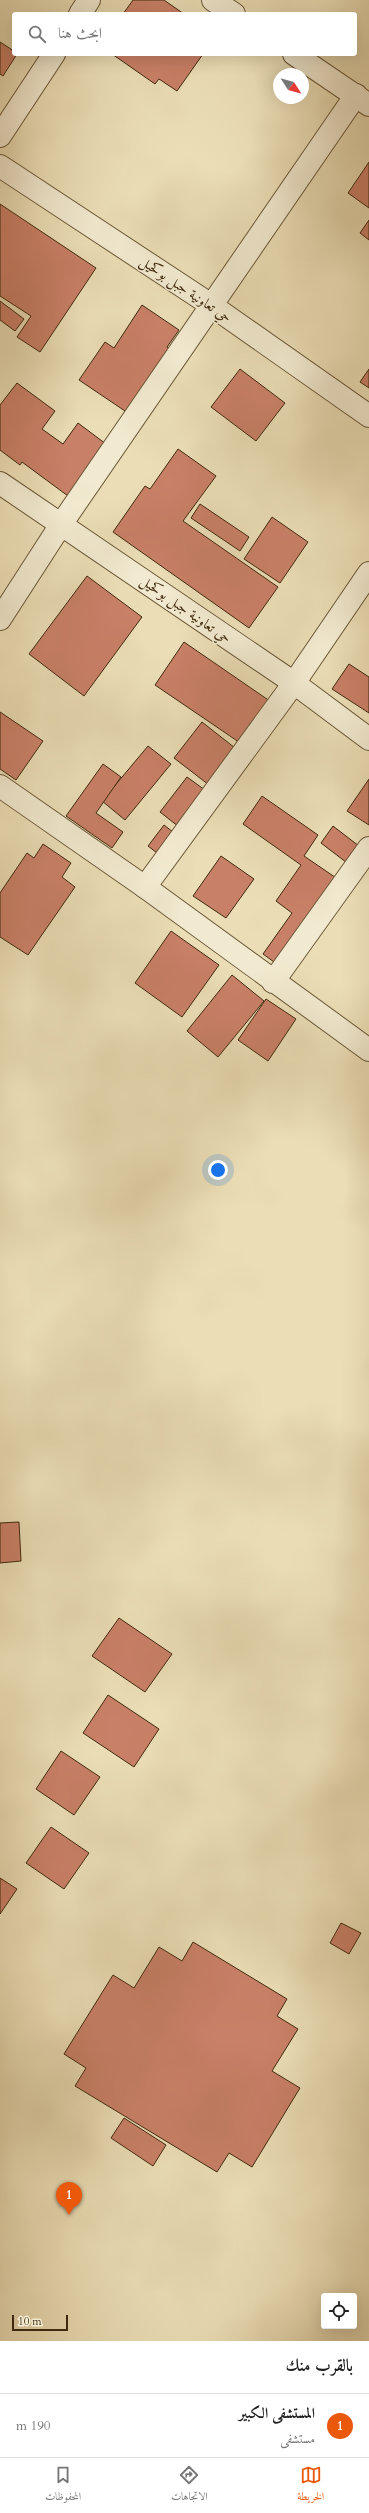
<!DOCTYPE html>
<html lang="ar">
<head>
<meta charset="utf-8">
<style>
  body { margin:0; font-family:Cardo,Amiri,serif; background:#f6f6f6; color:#222; direction:rtl }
  .controls { position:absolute; right:12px; bottom:12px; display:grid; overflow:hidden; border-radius:4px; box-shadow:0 4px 16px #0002 }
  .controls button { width:36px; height:36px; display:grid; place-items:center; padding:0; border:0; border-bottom:1px solid #e0e0e0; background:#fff; color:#222; font:20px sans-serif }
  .compass { position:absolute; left:273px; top:68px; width:36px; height:36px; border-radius:50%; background:#fff; box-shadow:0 4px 16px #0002; rotate:126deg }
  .scale { position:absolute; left:12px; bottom:10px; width:56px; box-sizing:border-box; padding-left:4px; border:2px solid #3f2a0d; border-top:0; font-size:11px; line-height:14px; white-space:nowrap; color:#3f2a0d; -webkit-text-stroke:3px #f2ead0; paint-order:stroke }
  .you { position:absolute; left:218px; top:1170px; width:14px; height:14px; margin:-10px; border:3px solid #fff; border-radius:50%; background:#1a73e8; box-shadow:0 0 0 6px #1a73e833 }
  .badge { display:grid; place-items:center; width:26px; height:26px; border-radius:50%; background:#ea580c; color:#fff; font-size:13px; font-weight:700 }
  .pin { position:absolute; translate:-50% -33px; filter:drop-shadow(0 1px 2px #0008) }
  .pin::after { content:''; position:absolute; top:21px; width:14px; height:12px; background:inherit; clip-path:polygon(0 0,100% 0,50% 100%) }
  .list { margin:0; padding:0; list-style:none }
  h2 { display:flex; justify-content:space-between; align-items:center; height:52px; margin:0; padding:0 16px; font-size:17px }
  h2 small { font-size:13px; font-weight:400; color:#767676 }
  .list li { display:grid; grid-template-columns:26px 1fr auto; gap:12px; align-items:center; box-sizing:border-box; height:64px; padding:0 16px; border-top:1px solid #e0e0e0 }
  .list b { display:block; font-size:15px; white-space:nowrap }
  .list p { margin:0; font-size:13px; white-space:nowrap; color:#767676 }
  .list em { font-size:13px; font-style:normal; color:#767676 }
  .icon { flex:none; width:22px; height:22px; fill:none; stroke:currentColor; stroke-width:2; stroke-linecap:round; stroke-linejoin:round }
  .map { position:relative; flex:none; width:369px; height:2341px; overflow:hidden; direction:ltr }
  .search { position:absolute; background:#fff; box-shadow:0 4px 16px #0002; left:12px; right:12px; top:12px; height:44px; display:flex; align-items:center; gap:10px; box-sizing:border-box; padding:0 14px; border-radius:4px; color:#767676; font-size:15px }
  .sheet { height:116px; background:#fff }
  nav { display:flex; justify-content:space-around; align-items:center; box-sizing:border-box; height:56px; border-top:1px solid #e0e0e0; background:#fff; font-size:11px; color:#767676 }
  nav a { display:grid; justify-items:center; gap:2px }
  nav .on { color:#ea580c }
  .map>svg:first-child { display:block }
  .building { fill:#c98068; stroke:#3f2a0d }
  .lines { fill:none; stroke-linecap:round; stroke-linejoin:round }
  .minor-casing { stroke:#6a5737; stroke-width:24 }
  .minor { stroke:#f2ead0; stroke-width:22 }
  .labels { text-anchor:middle; stroke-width:3; stroke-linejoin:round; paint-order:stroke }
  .street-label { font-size:14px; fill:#3f2a0d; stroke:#f2ead0 }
</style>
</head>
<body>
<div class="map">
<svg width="369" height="2341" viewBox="0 0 369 2341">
  <rect width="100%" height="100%" fill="#ebdeb6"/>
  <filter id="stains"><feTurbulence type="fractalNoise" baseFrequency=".005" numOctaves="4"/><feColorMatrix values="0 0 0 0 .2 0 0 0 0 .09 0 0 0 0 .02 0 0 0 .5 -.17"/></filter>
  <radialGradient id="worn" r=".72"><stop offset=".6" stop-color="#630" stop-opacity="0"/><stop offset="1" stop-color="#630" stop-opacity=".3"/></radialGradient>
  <g class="building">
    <polygon points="133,0 164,0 184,14 123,14"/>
    <polygon points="0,42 14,51 14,54 17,54 3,76 0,74"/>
    <polygon points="112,54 203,54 177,91 159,79 155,84"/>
    <polygon points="369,162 369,208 348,193"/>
    <polygon points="0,204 96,268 40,352 17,337 31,316 0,296"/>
    <polygon points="369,220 369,240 360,233"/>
    <polygon points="0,301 24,319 15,331 0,320"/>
    <polygon points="142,305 179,330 167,347 171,350 128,413 79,380 105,342 114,348"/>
    <polygon points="240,369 285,403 256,441 211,407"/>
    <polygon points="369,369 369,388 360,382"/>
    <polygon points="17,383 55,411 42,429 63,444 78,423 106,444 68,496 22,462 20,465 0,450 0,405"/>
    <polygon points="178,449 216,476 183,521 278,587 249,628 113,532 145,486 150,489"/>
    <polygon points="200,504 249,537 240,551 191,518"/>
    <polygon points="272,517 308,542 280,583 244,559"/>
    <polygon points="87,576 142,617 84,696 29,654"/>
    <polygon points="184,642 280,708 252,751 155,685"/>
    <polygon points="349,664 369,677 369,713 332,689"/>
    <polygon points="0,712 43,741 16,780 0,769"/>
    <polygon points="202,722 249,759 222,795 174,758"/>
    <polygon points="148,746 171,764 125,820 102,801"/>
    <polygon points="103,764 121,777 96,813 123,832 112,848 66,816"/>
    <polygon points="187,777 216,798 188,834 160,812"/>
    <polygon points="369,779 369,825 347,811"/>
    <polygon points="262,796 318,835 304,856 345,884 285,970 263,954 292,913 276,901 301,865 243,824"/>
    <polygon points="164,825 182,839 166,860 148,846"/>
    <polygon points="333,826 368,853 355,869 321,843"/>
    <polygon points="43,844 71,863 62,877 75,887 28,955 0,937 0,893 27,853 34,858"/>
    <polygon points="221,856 254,879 226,918 193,896"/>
    <polygon points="171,931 219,965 182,1017 135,983"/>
    <polygon points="232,975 264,1001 218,1057 187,1031"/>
    <polygon points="266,999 296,1019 268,1061 238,1040"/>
    <polygon points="19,1522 21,1561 0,1563 0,1523"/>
    <polygon points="119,1618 172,1654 145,1692 92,1656"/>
    <polygon points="108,1695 159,1729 134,1767 83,1733"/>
    <polygon points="61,1751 100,1777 74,1815 36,1789"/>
    <polygon points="51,1827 89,1853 64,1889 26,1863"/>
    <polygon points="0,1878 17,1889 0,1914"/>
    <polygon points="341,1923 361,1933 349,1954 330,1943"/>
    <polygon points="193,1942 287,1999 277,2016 298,2029 272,2071 300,2088 252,2167 229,2153 217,2172 75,2086 86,2068 64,2054 113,1975 134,1988 159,1947 182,1961"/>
    <polygon points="124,2118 166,2145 153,2166 111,2138"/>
  </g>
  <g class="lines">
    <defs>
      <g id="minor">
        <polyline points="213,0 234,14"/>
        <polyline points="80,14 89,0"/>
        <polyline points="294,54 369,105"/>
        <polyline points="0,136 54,54"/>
        <polyline points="0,166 211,305 369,416"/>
        <polyline points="0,483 294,683 369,739"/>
        <polyline points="0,619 62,523 356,95"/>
        <polyline points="0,786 145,887 369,1050"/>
        <polyline points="145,887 294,683 369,573"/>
        <polyline points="273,982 369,848"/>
      </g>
    </defs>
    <use href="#minor" class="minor-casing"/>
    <use href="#minor" class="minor"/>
  </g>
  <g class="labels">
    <g class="street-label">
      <text transform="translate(186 289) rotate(34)" y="5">حي تعاونية جبل بوكحيل</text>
      <text transform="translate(186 609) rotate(35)" y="5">حي تعاونية جبل بوكحيل</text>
    </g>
  </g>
  <rect width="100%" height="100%" filter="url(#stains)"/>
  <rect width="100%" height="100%" fill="url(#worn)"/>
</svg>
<div class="controls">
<button><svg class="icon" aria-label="locate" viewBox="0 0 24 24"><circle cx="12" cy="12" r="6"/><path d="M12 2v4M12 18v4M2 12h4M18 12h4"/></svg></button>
</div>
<svg class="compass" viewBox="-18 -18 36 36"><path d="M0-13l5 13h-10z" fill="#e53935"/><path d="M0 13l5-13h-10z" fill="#767676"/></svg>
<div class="scale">10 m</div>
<div class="you"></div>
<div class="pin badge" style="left:69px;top:2215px">1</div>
<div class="search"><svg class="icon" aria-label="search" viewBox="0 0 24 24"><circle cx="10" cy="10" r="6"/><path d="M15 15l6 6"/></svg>ابحث هنا</div>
</div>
<section class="sheet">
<h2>بالقرب منك<small></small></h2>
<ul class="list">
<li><span class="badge">1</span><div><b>المستشفى الكبير</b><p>مستشفى</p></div><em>190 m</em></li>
</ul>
</section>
<nav>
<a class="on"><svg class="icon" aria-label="map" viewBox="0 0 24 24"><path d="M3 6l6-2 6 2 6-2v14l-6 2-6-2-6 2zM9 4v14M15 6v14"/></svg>الخريطة</a>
<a><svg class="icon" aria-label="directions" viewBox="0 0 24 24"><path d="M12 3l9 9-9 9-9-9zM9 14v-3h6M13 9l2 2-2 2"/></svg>الاتجاهات</a>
<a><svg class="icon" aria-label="saved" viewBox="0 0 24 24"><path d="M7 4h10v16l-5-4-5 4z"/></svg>المحفوظات</a>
</nav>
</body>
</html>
